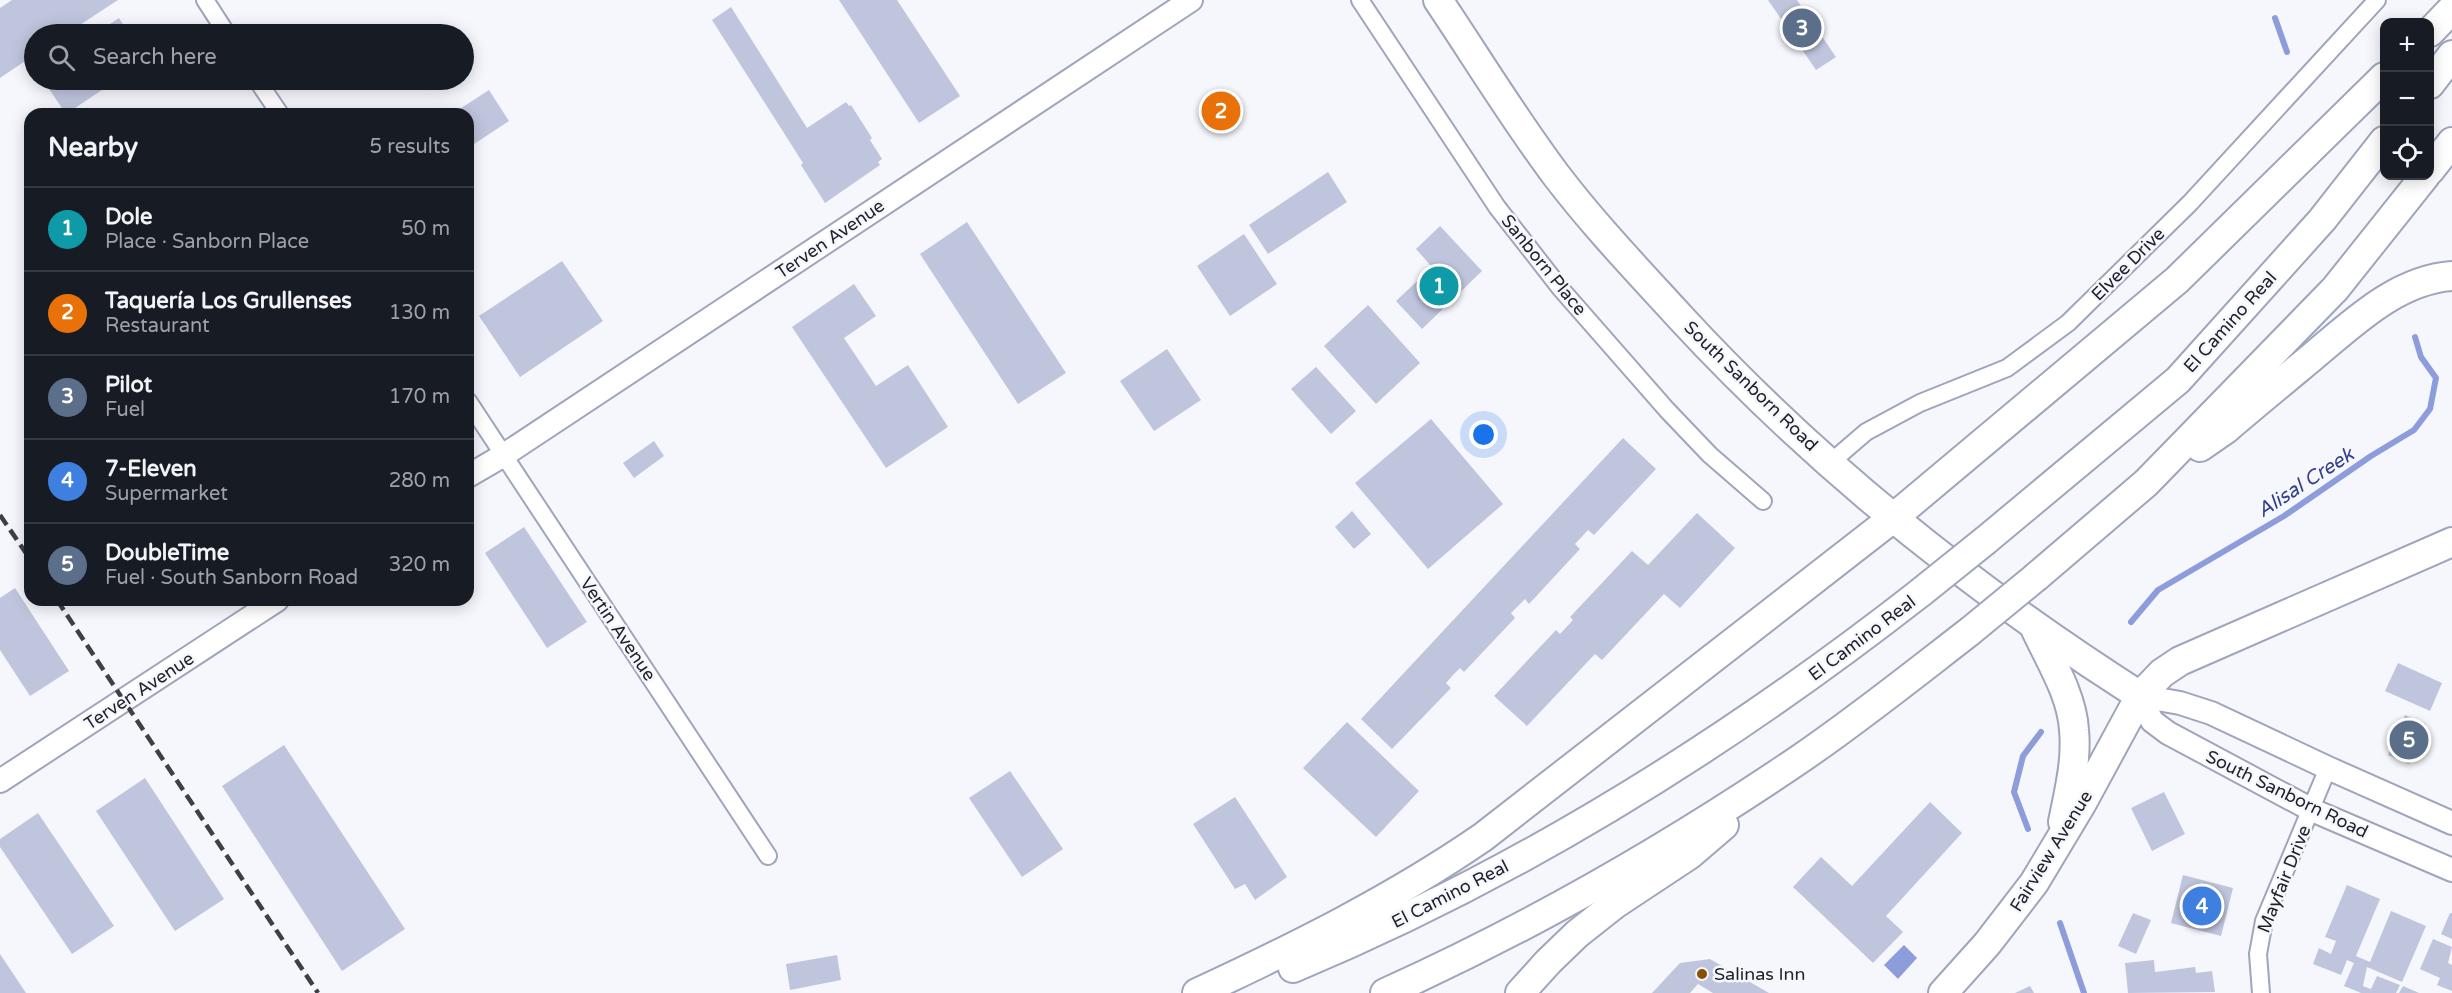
<!DOCTYPE html>
<html lang="en">
<head>
<meta charset="utf-8">
<style>
  body { margin:0; font-family:"Varela Round",sans-serif; background:#20242c; color:#f1f3f6 }
  .controls { position:absolute; right:18px; top:18px; display:grid; overflow:hidden; border-radius:12px; box-shadow:0 3px 15px #0003 }
  .controls button { width:54px; height:54px; display:grid; place-items:center; padding:0; border:0; border-bottom:2px solid #363941; background:#171b24; color:#f1f3f6; font:30px sans-serif }
  .you { position:absolute; left:1484px; top:435px; width:21px; height:21px; margin:-15px; border:4px solid #fff; border-radius:50%; background:#1a73e8; box-shadow:0 0 0 9px #1a73e833 }
  .badge { display:grid; place-items:center; width:39px; height:39px; border-radius:50%; background:#c2a98a; color:#fff; font-size:20px; font-weight:700 }
  .pin { position:absolute; translate:-50% -50%; border:3px solid #fff; box-shadow:0 2px 6px #0006 }
  .list { margin:0; padding:0; list-style:none }
  h2 { display:flex; justify-content:space-between; align-items:center; height:78px; margin:0; padding:0 24px; font-size:26px }
  h2 small { font-size:20px; font-weight:400; color:#9ea1a6 }
  .list li { display:grid; grid-template-columns:39px 1fr auto; gap:18px; align-items:center; box-sizing:border-box; height:84px; padding:0 24px; border-top:2px solid #363941 }
  .list b { display:block; font-size:22px; white-space:nowrap }
  .list p { margin:0; font-size:20px; white-space:nowrap; color:#9ea1a6 }
  .list em { font-size:20px; font-style:normal; color:#9ea1a6 }
  .icon { flex:none; width:33px; height:33px; fill:none; stroke:currentColor; stroke-width:2; stroke-linecap:round; stroke-linejoin:round }
  .map { position:relative; flex:none; width:2452px; height:993px; overflow:hidden }
  .search { position:absolute; background:#171b24; box-shadow:0 3px 15px #0003; left:24px; top:24px; width:450px; height:66px; display:flex; align-items:center; gap:15px; box-sizing:border-box; padding:0 21px; border-radius:33px; color:#9ea1a6; font-size:22px }
  .panel { position:absolute; background:#171b24; box-shadow:0 3px 15px #0003; left:24px; top:108px; width:450px; height:498px; border-radius:18px }
  .map>svg:first-child { display:block }
  .water { fill:#8d9cdb }
  .lines { fill:none; stroke-linecap:round; stroke-linejoin:round }
  .stream { stroke:#8d9cdb; stroke-width:6 }
  .building { fill:#bfc5dd }
  .street-casing { stroke:#9ea5bc; stroke-width:20 }
  .secondary-casing { stroke:#9ea5bc; stroke-width:26 }
  .highway-casing { stroke:#9ea5bc; stroke-width:32 }
  .street { stroke:#fff; stroke-width:16 }
  .secondary { stroke:#fff; stroke-width:22 }
  .highway { stroke:#fff; stroke-width:28 }
  .rail { stroke:#3e4049; stroke-width:4.5; stroke-dasharray:12 6; stroke-linecap:butt }
  .highway-bridge-casing { stroke:#9ea5bc; stroke-width:32; stroke-linecap:butt }
  .highway-bridge { stroke:#fff; stroke-width:28 }
  .poi-dot { fill:#884f05; stroke:#f6f7fc; stroke-width:2 }
  .labels { text-anchor:middle; stroke-width:5; stroke-linejoin:round; paint-order:stroke }
  .street-label { font-size:18px; fill:#1f212a; stroke:#f6f7fc }
  .poi-label { font-size:18px; fill:#1f212a; stroke:#f6f7fc; text-anchor:start }
  .water-label { font-size:20px; font-style:italic; fill:#35408b; stroke:#f6f7fc }
</style>
</head>
<body>
<div class="map">
<svg width="2452" height="993" viewBox="0 0 2452 993">
  <rect width="100%" height="100%" fill="#f6f7fc"/>
  <polygon class="water" points="1904,945 1917,958 1898,979 1884,965"/>
  <g class="lines">
    <g class="stream">
      <polyline points="2275,18 2287,52"/>
      <polyline points="2131,622 2158,590 2284,516 2371,456 2414,430 2430,409 2436,378 2421,357 2415,337"/>
      <polyline points="2028,829 2014,792 2023,756 2041,732"/>
      <polyline points="2060,923 2084,993"/>
    </g>
  </g>
  <g class="building">
    <polygon points="12,0 118,0 66,34 34,34 34,55 0,78 0,8"/>
    <polygon points="839,0 897,0 960,96 919,123"/>
    <polygon points="1768,0 1797,0 1836,57 1816,70"/>
    <polygon points="731,7 807,128 846,102 849,106 851,105 872,138 870,140 882,159 878,162 880,165 825,203 801,165 803,163 712,20"/>
    <polygon points="119,18 129,34 95,34"/>
    <polygon points="43,80 117,80 66,114"/>
    <polygon points="489,90 509,121 468,148 468,114 452,114"/>
    <polygon points="1328,172 1347,202 1268,254 1249,225"/>
    <polygon points="967,222 1066,373 1018,404 920,254"/>
    <polygon points="1440,226 1482,271 1422,329 1396,301 1432,267 1416,249"/>
    <polygon points="1244,234 1277,284 1230,316 1197,266"/>
    <polygon points="562,261 603,321 520,377 479,316"/>
    <polygon points="854,284 876,316 844,338 876,386 908,365 948,427 886,468 792,327"/>
    <polygon points="1368,305 1420,363 1376,404 1324,346"/>
    <polygon points="1167,349 1201,400 1154,431 1120,381"/>
    <polygon points="1316,367 1356,411 1331,434 1291,389"/>
    <polygon points="1431,419 1503,504 1428,569 1355,483"/>
    <polygon points="1623,438 1656,469 1594,535 1588,530 1575,544 1580,549 1529,604 1525,599 1511,613 1515,618 1464,672 1460,668 1453,675 1446,683 1451,688 1392,749 1361,719"/>
    <polygon points="654,441 664,456 634,478 623,463"/>
    <polygon points="1352,511 1371,534 1354,549 1335,527"/>
    <polygon points="1697,513 1735,548 1680,608 1664,594 1602,660 1595,654 1527,726 1494,696 1556,630 1560,634 1573,620 1570,617 1632,551 1648,565"/>
    <polygon points="524,527 587,622 547,648 485,553"/>
    <polygon points="15,588 69,671 30,696 0,650 0,598"/>
    <polygon points="2398,663 2442,683 2430,711 2385,691"/>
    <polygon points="2405,715 2426,724 2409,764 2388,755"/>
    <polygon points="1347,722 1419,791 1376,837 1303,768"/>
    <polygon points="284,745 405,929 342,971 222,786"/>
    <polygon points="1010,771 1063,849 1022,877 969,798"/>
    <polygon points="145,778 224,899 175,931 96,811"/>
    <polygon points="2164,792 2185,834 2152,851 2131,808"/>
    <polygon points="1235,797 1287,877 1255,900 1245,884 1235,889 1193,824"/>
    <polygon points="1930,802 1962,833 1886,916 1903,932 1873,963 1793,887 1821,857 1852,886"/>
    <polygon points="38,813 114,926 72,954 0,847 0,839"/>
    <polygon points="2183,875 2233,888 2221,936 2171,923"/>
    <polygon points="2347,885 2380,899 2356,956 2370,962 2391,911 2426,926 2402,982 2367,967 2363,986 2371,989 2377,976 2400,985 2396,993 2361,993 2344,986 2354,963 2347,960 2341,975 2313,964 2319,948 2331,954 2336,941 2325,937"/>
    <polygon points="2133,913 2151,920 2136,954 2118,946"/>
    <polygon points="2450,913 2452,913 2452,939 2441,934"/>
    <polygon points="2433,939 2452,947 2448,963 2452,965 2452,991 2437,985 2440,978 2420,969"/>
    <polygon points="0,954 26,993 0,993"/>
    <polygon points="837,955 841,980 790,990 786,964"/>
    <polygon points="1710,959 1769,993 1713,993 1698,984 1690,993 1652,993 1680,963"/>
    <polygon points="2154,960 2155,972 2195,967 2196,973 2212,971 2215,992 2128,993 2125,963"/>
    <polygon points="2030,986 2034,993 2015,993"/>
    <polygon points="2403,986 2419,993 2399,993"/>
  </g>
  <g class="lines">
    <defs>
      <g id="street">
        <polyline points="205,0 227,34"/>
        <polyline points="1360,0 1497,207 1561,289 1667,410 1710,455 1763,501"/>
        <polyline points="257,80 280,114"/>
        <polyline points="468,401 768,856"/>
        <polyline points="1830,463 1866,432 1920,403 2007,368 2068,323 2190,203 2377,0"/>
        <polyline points="2261,993 2258,954 2264,921 2328,768"/>
      </g>
      <g id="secondary">
        <polyline points="468,476 504,455 1191,0"/>
        <polyline points="2140,696 2152,721 2168,733 2312,810 2452,870"/>
        <polyline points="2140,696 2180,703 2211,713 2328,768 2452,823"/>
        <polyline points="0,781 277,600"/>
      </g>
      <g id="highway">
        <path d="M1438,0C1477,58 1514,119 1556,175C1594,225 1638,271 1681,318C1816,464 1972,589 2140,696"/>
        <polyline points="2430,32 2452,9"/>
        <polyline points="2430,84 2452,55"/>
        <polyline points="2430,170 2452,142"/>
        <path d="M2200,447L2226,429C2254,405 2282,382 2311,358C2352,324 2396,280 2452,276"/>
        <polyline points="1986,540 2178,380 2322,220 2384,141"/>
        <polyline points="2036,577 2146,483 2335,289 2425,176"/>
        <path d="M2034,626C2049,659 2072,694 2074,730C2077,761 2069,792 2063,822"/>
        <path d="M1293,968C1519,874 1728,743 1920,593"/>
        <path d="M1197,993C1296,947 1393,899 1483,837L1893,518L2177,280L2384,77"/>
        <path d="M1385,993C1529,928 1667,849 1797,761C1856,721 1912,676 1969,632"/>
        <polyline points="1520,993 1548,962 1577,934 1615,904 1689,855 1724,825"/>
        <polyline points="1943,993 1987,944 2034,883 2082,803 2140,696 2162,673 2180,661 2452,542"/>
      </g>
    </defs>
    <use href="#street" class="street-casing"/>
    <use href="#secondary" class="secondary-casing"/>
    <use href="#highway" class="highway-casing"/>
    <use href="#street" class="street"/>
    <use href="#secondary" class="secondary"/>
    <use href="#highway" class="highway"/>
    <g class="rail">
      <polyline points="0,515 30,559"/>
      <polyline points="57,600 318,993"/>
    </g>
    <defs>
      <g id="highway-bridge">
        <polyline points="1920,593 1986,540"/>
        <polyline points="1969,632 2036,577"/>
      </g>
    </defs>
    <use href="#highway-bridge" class="highway-bridge-casing"/>
    <use href="#highway-bridge" class="highway-bridge"/>
  </g>
  <circle class="poi-dot" cx="1702" cy="974" r="6"/>
  <g class="labels">
    <g class="street-label">
      <text transform="translate(830 239) rotate(-34)" y="6">Terven Avenue</text>
      <text transform="translate(2128 264) rotate(-45)" y="6">Elvee Drive</text>
      <text transform="translate(1544 265) rotate(51)" y="6">Sanborn Place</text>
      <text transform="translate(2230 322) rotate(-48)" y="6">El Camino Real</text>
      <text transform="translate(1751 386) rotate(44)" y="6">South Sanborn Road</text>
      <text transform="translate(618 629) rotate(56)" y="6">Vertin Avenue</text>
      <text transform="translate(1862 638) rotate(-37)" y="6">El Camino Real</text>
      <text transform="translate(139 691) rotate(-33)" y="6">Terven Avenue</text>
      <text transform="translate(2287 794) rotate(26)" y="6">South Sanborn Road</text>
      <text transform="translate(2051 851) rotate(-58)" y="6">Fairview Avenue</text>
      <text transform="translate(2284 879) rotate(-68)" y="6">Mayfair Drive</text>
      <text transform="translate(1450 894) rotate(-27)" y="6">El Camino Real</text>
    </g>
    <g class="poi-label">
      <text x="1714" y="980">Salinas Inn</text>
    </g>
    <g class="water-label">
      <text transform="translate(2305 482) rotate(-33)" y="7">Alisal Creek</text>
    </g>
  </g>
</svg>
<div class="controls">
<button>+</button>
<button>−</button>
<button><svg class="icon" aria-label="locate" viewBox="0 0 24 24"><circle cx="12" cy="12" r="6"/><path d="M12 2v4M12 18v4M2 12h4M18 12h4"/></svg></button>
</div>
<div class="you"></div>
<div class="pin badge" style="left:1439px;top:286px;background:#0f9aa8">1</div>
<div class="pin badge" style="left:1221px;top:111px;background:#e8710a">2</div>
<div class="pin badge" style="left:1802px;top:28px;background:#5c6f8a">3</div>
<div class="pin badge" style="left:2202px;top:906px;background:#3f7fe0">4</div>
<div class="pin badge" style="left:2409px;top:740px;background:#5c6f8a">5</div>
<div class="search"><svg class="icon" aria-label="search" viewBox="0 0 24 24"><circle cx="10" cy="10" r="6"/><path d="M15 15l6 6"/></svg>Search here</div>
<section class="panel">
<h2>Nearby<small>5 results</small></h2>
<ul class="list">
<li><span class="badge" style="background:#0f9aa8">1</span><div><b>Dole</b><p>Place · Sanborn Place</p></div><em>50 m</em></li>
<li><span class="badge" style="background:#e8710a">2</span><div><b>Taquería Los Grullenses</b><p>Restaurant</p></div><em>130 m</em></li>
<li><span class="badge" style="background:#5c6f8a">3</span><div><b>Pilot</b><p>Fuel</p></div><em>170 m</em></li>
<li><span class="badge" style="background:#3f7fe0">4</span><div><b>7-Eleven</b><p>Supermarket</p></div><em>280 m</em></li>
<li><span class="badge" style="background:#5c6f8a">5</span><div><b>DoubleTime</b><p>Fuel · South Sanborn Road</p></div><em>320 m</em></li>
</ul>
</section>
</div>
</body>
</html>
